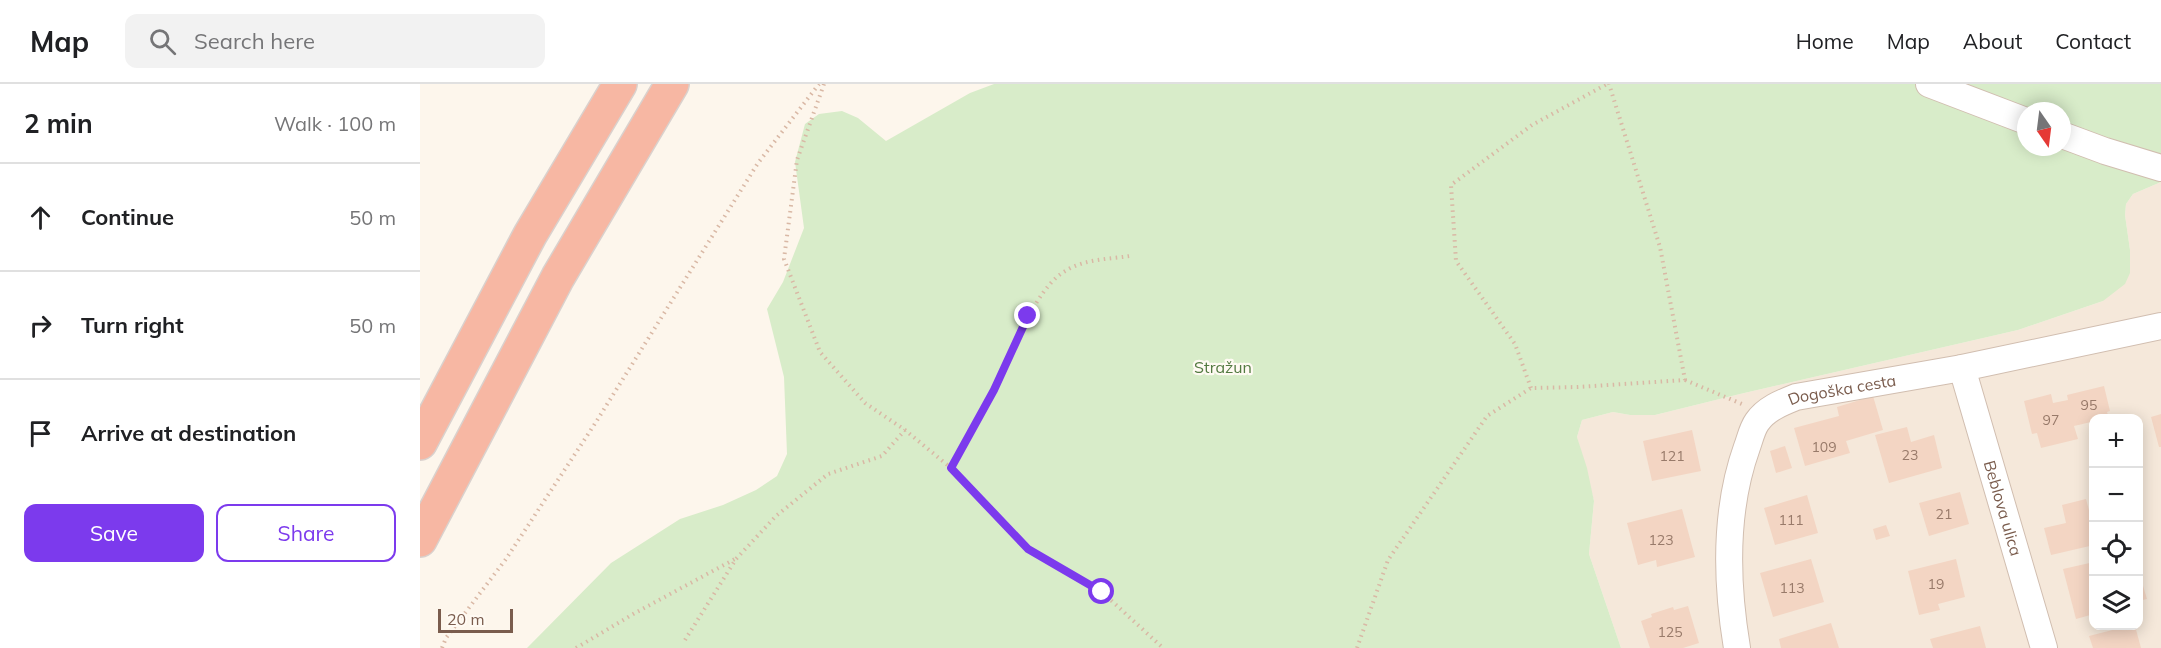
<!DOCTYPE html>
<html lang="en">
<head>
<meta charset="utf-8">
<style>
  body { margin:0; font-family:Mulish,sans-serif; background:#f2f2f2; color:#202124 }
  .controls { position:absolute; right:18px; bottom:18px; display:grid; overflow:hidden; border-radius:12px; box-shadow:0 3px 15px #0003 }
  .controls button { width:54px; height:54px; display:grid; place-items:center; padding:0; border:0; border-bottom:2px solid #e0e0e0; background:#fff; color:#202124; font:30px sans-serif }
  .compass { position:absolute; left:1597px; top:18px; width:54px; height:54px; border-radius:50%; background:#fff; box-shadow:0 3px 15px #0003; rotate:166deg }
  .scale { position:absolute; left:18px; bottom:15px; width:75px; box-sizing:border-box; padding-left:6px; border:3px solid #7a5c4d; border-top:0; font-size:16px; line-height:21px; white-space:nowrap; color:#7a5c4d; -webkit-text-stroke:4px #fffaf3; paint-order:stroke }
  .stop { position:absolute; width:18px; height:18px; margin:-14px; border:4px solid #7c3aed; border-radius:50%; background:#fff }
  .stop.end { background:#7c3aed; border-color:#fff; box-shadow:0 2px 6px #0008 }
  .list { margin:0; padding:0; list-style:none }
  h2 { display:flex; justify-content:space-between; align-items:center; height:78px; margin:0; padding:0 24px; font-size:26px }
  h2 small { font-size:20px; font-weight:400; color:#757577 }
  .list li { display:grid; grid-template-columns:39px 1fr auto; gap:18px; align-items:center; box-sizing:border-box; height:108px; padding:0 24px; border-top:2px solid #e0e0e0 }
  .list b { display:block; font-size:22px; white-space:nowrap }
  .list em { font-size:20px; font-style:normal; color:#757577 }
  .actions { display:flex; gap:12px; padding:18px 24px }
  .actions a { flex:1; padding:14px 0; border:2px solid #7c3aed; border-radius:12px; text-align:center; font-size:21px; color:#7c3aed }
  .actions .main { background:#7c3aed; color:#fff }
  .icon { flex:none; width:33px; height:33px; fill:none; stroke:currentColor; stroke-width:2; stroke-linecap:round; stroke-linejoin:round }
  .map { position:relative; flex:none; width:1741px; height:564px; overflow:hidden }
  header { display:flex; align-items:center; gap:36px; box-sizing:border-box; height:84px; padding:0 30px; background:#fff; border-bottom:2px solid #e0e0e0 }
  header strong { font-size:28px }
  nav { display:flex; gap:33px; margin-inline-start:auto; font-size:21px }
  .search { width:420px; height:54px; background:#f2f2f2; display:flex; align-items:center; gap:15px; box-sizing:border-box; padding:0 21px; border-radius:12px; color:#757577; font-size:22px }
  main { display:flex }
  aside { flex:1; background:#fff }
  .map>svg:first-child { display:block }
  .residential { fill:#f5e8da; fill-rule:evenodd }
  .green { fill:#d8ecc9; fill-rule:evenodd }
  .building { fill:#f3d5c3 }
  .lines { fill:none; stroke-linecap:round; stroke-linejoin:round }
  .street-casing { stroke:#d1beb0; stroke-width:28 }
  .highway-casing { stroke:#dad1cd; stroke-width:36 }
  .path { stroke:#d9b8a5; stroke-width:4; stroke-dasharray:1.5 4.5; stroke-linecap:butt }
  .street { stroke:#fff; stroke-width:26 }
  .highway { stroke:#f7b7a3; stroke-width:33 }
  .route { stroke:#7c3aed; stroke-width:8 }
  .labels { text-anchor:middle; stroke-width:4.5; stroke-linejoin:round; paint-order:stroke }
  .number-label { font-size:14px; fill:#987a6a }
  .park-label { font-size:16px; fill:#537a41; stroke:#fffaf3 }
  .street-label { font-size:16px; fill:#7a5c4d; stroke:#fffaf3 }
</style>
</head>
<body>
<header>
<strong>Map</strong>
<div class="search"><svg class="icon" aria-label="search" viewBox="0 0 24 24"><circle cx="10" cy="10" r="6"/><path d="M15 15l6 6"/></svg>Search here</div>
<nav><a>Home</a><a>Map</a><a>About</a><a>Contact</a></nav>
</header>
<main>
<aside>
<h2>2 min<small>Walk · 100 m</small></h2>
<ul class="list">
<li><svg class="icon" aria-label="ahead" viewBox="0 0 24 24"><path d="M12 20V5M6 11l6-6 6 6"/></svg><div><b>Continue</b></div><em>50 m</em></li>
<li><svg class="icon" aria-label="right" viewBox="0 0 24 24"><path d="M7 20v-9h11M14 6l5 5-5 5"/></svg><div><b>Turn right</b></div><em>50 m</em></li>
<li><svg class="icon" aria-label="arrive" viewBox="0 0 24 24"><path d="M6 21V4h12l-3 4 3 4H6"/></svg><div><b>Arrive at destination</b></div></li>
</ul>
<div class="actions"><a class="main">Save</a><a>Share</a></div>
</aside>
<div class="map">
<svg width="1741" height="564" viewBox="0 0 1741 564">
  <rect width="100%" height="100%" fill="#fdf6ec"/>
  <path class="residential" d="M1741,98V564H1201L1169,470L1174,417L1157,353L1162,336L1193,328L1210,331H1235L1320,310L1598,246L1683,217L1710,166L1705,131L1706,120L1713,110ZM1674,334H1718V542H1674Z"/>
  <path class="green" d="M574,0H1741V98L1713,110L1706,120L1705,131L1710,166V189L1705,200L1683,217L1598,246L1320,310L1235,331H1210L1193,328L1162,336L1157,353L1167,384L1174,417L1169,470L1201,564H107L191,479L260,435L303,421L336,406L357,392L367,370L364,293L347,225L363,198L384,144L375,78L385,40L399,30L422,27L438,34L466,57L550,9ZM1606,27H1642V63H1606Z"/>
  <g class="building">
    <polygon points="1684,302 1690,327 1687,328 1689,334 1674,334 1674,343 1671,338 1654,342 1658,355 1621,364 1617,349 1612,350 1604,317 1631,310 1633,319 1648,316 1647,311"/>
    <polygon points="1453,312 1463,346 1426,357 1430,369 1385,382 1374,344 1419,332 1417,323"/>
    <polygon points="1741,330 1741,363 1739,363 1731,333"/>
    <polygon points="1487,343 1491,358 1514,351 1522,384 1469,399 1455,351"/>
    <polygon points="1272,346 1281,387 1232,397 1223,357"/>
    <polygon points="1365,362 1372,384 1356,389 1350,367"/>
    <polygon points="1540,408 1549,440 1509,452 1499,419"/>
    <polygon points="1387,411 1398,449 1355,461 1344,424"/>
    <polygon points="1666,415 1674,445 1674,461 1631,471 1624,444 1646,439 1642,421"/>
    <polygon points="1262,425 1275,473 1237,483 1236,476 1218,481 1207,439"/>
    <polygon points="1466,441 1470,452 1456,456 1453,445"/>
    <polygon points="1391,475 1404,518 1353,533 1340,489"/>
    <polygon points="1536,475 1545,513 1518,520 1520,526 1499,531 1488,487"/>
    <polygon points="1674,478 1674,530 1656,535 1643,485"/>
    <polygon points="1718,485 1727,515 1718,517"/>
    <polygon points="1268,522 1279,559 1263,564 1230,564 1221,537 1232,533 1231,530 1253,523 1254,526"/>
    <polygon points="1411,539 1419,564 1361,564 1359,555"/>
    <polygon points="1560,542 1566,564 1513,564 1510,555"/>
    <polygon points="1708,542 1715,542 1721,564 1673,564 1669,552"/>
  </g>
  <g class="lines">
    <defs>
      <g id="street">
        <polyline points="1509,0 1606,37"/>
        <polyline points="1642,51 1685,67 1741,84"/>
        <path id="s1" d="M1542,284L1624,564"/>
        <path id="s2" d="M1317,564C1306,498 1304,427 1327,363C1330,355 1332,345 1337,338C1346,325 1361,319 1376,313L1542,284L1741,242"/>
      </g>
      <g id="highway">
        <polyline points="0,359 110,151 200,0"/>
        <polyline points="0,456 138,193 252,0"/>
      </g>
    </defs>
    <use href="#street" class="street-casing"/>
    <use href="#highway" class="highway-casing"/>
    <g class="path">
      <polyline points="404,0 377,76 364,175 400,268 445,319 485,346 531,384 608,465 682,508 743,564"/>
      <polyline points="1265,296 1322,320"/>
      <polyline points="1111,304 1095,260 1036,177 1031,101 1112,41 1187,0"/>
      <path d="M531,384C545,358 561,333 574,307C591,274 614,203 647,186C665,175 690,175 710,172"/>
      <polyline points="265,556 316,475 356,432 408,390 462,372 485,346"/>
      <polyline points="22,564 26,554 86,475 176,338 338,79 399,0"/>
      <polyline points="156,564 215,529 315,475"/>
      <polyline points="937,564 968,476 1067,332 1111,304 1158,303 1265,296 1240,163 1189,0"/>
    </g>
    <use href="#street" class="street"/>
    <use href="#highway" class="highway"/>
  </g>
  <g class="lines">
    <polyline class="route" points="608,232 574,306 531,384 608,465 682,508"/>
  </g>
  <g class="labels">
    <g class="number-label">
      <text x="1669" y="326">95</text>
      <text x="1631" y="341">97</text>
      <text x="1404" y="368">109</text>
      <text x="1490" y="376">23</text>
      <text x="1252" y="377">121</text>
      <text x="1524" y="435">21</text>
      <text x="1371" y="441">111</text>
      <text x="1241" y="461">123</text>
      <text x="1516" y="505">19</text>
      <text x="1372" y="509">113</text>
      <text x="1250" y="553">125</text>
    </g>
    <g class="park-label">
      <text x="803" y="289">Stražun</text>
    </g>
    <g class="street-label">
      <text dy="6" stroke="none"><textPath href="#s2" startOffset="324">Dogoška cesta</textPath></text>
      <text dy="6" stroke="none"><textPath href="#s1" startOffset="146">Beblova ulica</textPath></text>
    </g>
  </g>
</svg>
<div class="controls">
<button>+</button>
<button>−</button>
<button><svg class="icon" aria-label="locate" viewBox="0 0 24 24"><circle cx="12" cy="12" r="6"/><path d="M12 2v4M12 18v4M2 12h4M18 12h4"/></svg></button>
<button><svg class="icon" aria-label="layers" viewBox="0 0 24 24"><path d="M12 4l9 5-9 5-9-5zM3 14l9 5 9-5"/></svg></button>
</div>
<svg class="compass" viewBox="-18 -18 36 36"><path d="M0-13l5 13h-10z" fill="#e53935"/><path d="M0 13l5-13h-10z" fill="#757577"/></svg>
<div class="scale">20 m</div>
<div class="stop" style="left:682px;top:508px"></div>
<div class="stop end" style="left:608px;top:232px"></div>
</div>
</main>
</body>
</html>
